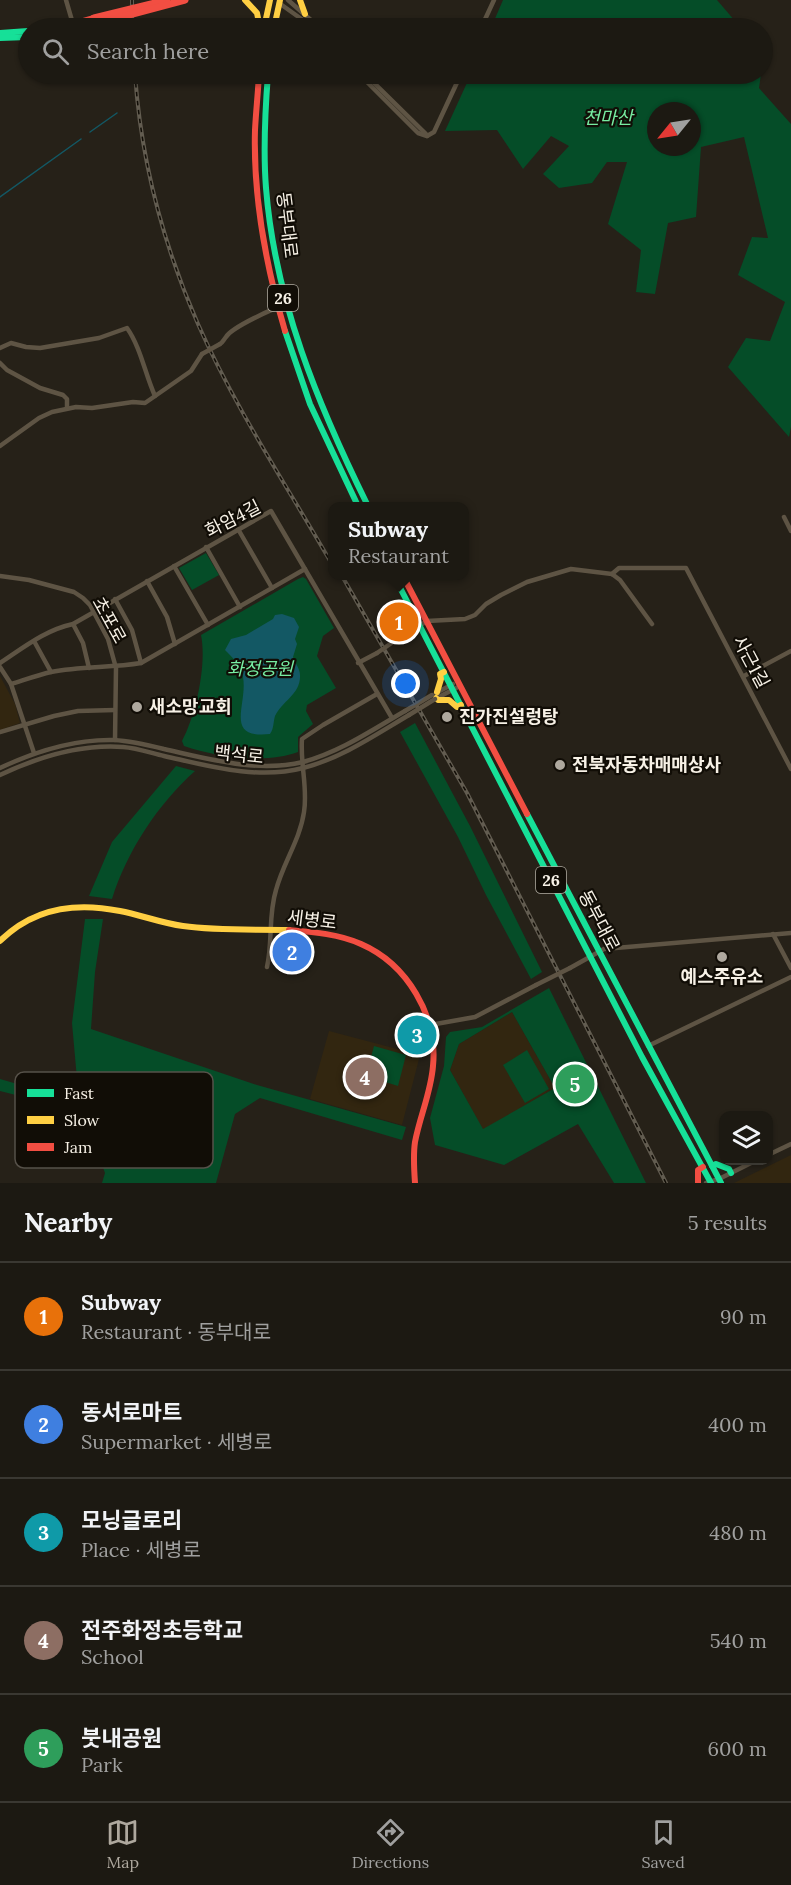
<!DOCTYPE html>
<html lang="en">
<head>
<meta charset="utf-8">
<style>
  body { margin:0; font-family:Lora,"Noto Sans KR",serif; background:#292620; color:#f1f3f6 }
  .controls { position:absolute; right:18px; bottom:18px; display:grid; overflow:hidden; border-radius:12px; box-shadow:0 2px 4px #0004 }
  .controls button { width:54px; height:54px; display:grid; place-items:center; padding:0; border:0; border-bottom:2px solid #3a3832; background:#1c1912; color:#f1f3f6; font:30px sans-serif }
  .compass { position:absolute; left:647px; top:102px; width:54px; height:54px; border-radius:50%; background:#1c1912; box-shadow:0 2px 4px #0004; rotate:240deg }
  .you { position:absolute; left:406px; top:684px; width:21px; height:21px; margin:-15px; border:4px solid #fff; border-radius:50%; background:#1a73e8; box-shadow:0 0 0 9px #1a73e833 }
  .badge { display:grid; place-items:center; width:39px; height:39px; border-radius:50%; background:#aea89e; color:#fff; font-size:20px; font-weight:700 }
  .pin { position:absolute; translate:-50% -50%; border:3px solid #fff; box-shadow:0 2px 6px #0006 }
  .popup { position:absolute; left:328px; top:502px; width:141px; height:78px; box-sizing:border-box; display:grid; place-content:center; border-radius:12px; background:#1c1912; filter:drop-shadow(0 2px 4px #0005); font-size:20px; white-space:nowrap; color:#a0a09f }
  .popup b { font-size:22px; color:#f1f3f6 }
  .popup::after { content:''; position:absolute; left:50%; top:100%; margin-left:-12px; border:12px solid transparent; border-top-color:#1c1912 }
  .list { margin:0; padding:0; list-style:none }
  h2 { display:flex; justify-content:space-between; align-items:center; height:78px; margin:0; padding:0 24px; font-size:26px }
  h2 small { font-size:20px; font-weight:400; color:#a0a09f }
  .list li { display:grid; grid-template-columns:39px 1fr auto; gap:18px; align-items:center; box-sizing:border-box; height:108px; padding:0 24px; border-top:2px solid #3a3832 }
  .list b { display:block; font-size:22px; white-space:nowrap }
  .list p { margin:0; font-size:20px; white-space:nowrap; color:#a0a09f }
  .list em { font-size:20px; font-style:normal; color:#a0a09f }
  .icon { flex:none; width:33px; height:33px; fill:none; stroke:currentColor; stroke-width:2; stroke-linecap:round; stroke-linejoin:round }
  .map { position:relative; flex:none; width:791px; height:1183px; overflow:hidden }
  .search { position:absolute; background:#1c1912; box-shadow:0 2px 4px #0004; left:18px; right:18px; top:18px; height:66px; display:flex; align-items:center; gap:15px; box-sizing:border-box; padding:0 21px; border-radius:33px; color:#a0a09f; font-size:22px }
  .sheet { height:618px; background:#1c1912 }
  nav { display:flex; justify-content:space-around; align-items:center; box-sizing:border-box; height:84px; border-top:2px solid #3a3832; background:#1c1912; font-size:16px; color:#a0a09f }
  nav a { display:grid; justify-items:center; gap:3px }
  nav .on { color:#aea89e }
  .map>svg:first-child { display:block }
  .built { fill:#322610 }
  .green { fill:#054d28; fill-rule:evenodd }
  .water { fill:#135864 }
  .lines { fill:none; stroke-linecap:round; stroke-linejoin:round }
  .stream { stroke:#135864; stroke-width:1.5 }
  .street { stroke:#5e5444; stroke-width:4.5 }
  .fast { stroke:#16e098; stroke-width:6 }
  .slow { stroke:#ffcf43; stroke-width:6 }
  .jam { stroke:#f24e42; stroke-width:6 }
  .rail-casing { stroke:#625c50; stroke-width:4 }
  .rail { stroke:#110d06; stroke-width:1.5; stroke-dasharray:4.5; stroke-linecap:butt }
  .street-bridge { stroke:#5e5444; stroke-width:4.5 }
  .jam-bridge { stroke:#f24e42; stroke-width:7 }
  .poi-dot { fill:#aea89e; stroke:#110d06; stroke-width:2 }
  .labels { text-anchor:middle; stroke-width:4.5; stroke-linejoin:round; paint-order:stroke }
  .shield { fill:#110d06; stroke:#b2ada3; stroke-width:1.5 }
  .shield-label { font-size:16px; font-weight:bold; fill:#f7f1e6 }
  .park-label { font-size:18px; font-style:italic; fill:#77eda2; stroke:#110d06 }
  .street-label { font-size:18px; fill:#f7f1e6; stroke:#110d06 }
  .poi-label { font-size:18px; font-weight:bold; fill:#f7f1e6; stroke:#110d06; text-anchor:start }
  .key { fill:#110d06; stroke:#565149; stroke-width:1.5 }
  .key-label { font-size:16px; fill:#f7f1e6 }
</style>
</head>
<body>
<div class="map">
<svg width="791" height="1183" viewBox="0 0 791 1183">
  <rect width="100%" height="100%" fill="#262118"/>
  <g class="built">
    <polygon points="0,676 15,704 20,723 0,730"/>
    <polygon points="512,1012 555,1088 483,1130 450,1070 459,1044"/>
    <polygon points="329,1031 420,1055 402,1125 310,1099"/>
    <polygon points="791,1155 791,1183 734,1183"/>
  </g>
  <g class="green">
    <polygon points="503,0 717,0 741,28 491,28"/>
    <path d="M471,74H761L759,88L791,124V427L789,437L728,367L746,338L770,341L785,302L738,275L752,237L768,238L744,137L701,147L696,217L668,223L655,294L636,292L641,250L608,224L627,162H607L592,183L559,188L543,174L569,146L551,136L523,169L497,130L445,131ZM656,111H692V147H656Z"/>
    <polygon points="206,553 219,575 192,590 179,568"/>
    <path d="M303,577L306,579L334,628L323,636L317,656L336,688L307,705L306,711L313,724L298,737V752C267,764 215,757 184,746L182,741C196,715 207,664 201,635L298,579Z"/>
    <polygon points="415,723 470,826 542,972 531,979 486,895 458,837 400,732"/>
    <path d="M176,766L195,771C158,804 127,851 112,899L89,896L112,842Z"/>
    <polygon points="85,919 103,919 95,972 91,1029 257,1085 406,1127 402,1140 260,1098 235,1114 216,1183 102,1183 105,1173 83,1112 0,1091 0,1079 52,1094 77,1079 72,1023"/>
    <path d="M549,988L646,1183H614L578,1124L504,1165L435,1145L430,1118L444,1066L446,1037L450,1032L482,1027ZM512,1012L555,1088L483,1129L450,1070L459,1044Z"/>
    <polygon points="374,1046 406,1055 398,1086 366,1076"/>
    <polygon points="527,1050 549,1089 525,1103 503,1065"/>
  </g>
  <path class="water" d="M282,614L294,618L299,627L295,639L297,644L293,657C295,663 300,669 300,675C301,694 282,701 275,716C273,723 274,728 270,734C223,739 248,705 243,677C242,666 232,657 225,650L231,639L246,635L273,619L275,615Z"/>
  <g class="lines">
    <g class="stream">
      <polyline points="90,132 117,113"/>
      <polyline points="0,197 81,139"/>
    </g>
    <g class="street">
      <polyline points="66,0 73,24"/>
      <polyline points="288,0 320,28"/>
      <polyline points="279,3 314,28"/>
      <polyline points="481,28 494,0"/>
      <polyline points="359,74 418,133 427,136"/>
      <polyline points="365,74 426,134"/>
      <polyline points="427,136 434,132 461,74"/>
      <path d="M220,344C223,342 224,339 226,337C232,327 274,308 285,305"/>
      <path d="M0,348L11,343L26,347L40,348L99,338L127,328C141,348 145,374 155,396"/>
      <polyline points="0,363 7,370 40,388 63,395 67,399 67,408"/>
      <polyline points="0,446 39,418 52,412 76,407 92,408 133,402 145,403 191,371 202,354"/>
      <polyline points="784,517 791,531"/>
      <polyline points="238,529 272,588"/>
      <polyline points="206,547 240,607"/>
      <polyline points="174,566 208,625"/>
      <polyline points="612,574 619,568 686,568 791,769"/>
      <polyline points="0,576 29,580 74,592 83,598 90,605 108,639 116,668 115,740"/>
      <polyline points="147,581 167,617 175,644"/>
      <polyline points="115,599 132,630 141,663"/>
      <polyline points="73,624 83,643 89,668"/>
      <polyline points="34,641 51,672"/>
      <polyline points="393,642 427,621 465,619 475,615 486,604 501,595 527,582 571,569 612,574 620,580 652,624"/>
      <path d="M0,663C23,648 45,630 73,624L271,511L392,718"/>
      <polyline points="358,663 377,653"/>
      <polyline points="0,667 11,684 34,753"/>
      <polyline points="744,676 791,651"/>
      <path d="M11,684C24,680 38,675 51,672C81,666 111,668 141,663L305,569"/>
      <polyline points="436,693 453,684"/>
      <polyline points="435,699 460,686"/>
      <polyline points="0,732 54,716 78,711 115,710"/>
      <path d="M0,768C36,751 74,739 114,740C131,741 148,745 164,749C209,759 257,773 303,762C340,752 372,730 405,711"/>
      <path d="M0,775C38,757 81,744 123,747C137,748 151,753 164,756C209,766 257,780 303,768C342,758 375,735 409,715"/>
      <polyline points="773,934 791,968"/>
      <path d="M267,967C273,940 268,916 276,890C283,863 300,840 304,812C308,788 300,764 302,739L323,725L377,694"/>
      <polyline points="570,968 604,949 791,933"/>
      <polyline points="430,1025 475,1017 536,985"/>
      <polyline points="648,1046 791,977"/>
      <polyline points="768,1155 791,1144"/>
      <polyline points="706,1183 719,1179 757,1160"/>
    </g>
    <g class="fast">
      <polyline points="0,33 28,31"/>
      <polyline points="0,38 28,37"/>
      <path d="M268,74C265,112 263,150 266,188C275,301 318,405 368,506"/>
      <polyline points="285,331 310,404 358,506"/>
      <polyline points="394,576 642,1057 711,1183"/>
      <polyline points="527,814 721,1183"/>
      <polyline points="712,1166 716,1164 729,1169 731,1173"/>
    </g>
    <g class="slow">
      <polyline points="245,0 257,13 260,28"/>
      <polyline points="300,0 305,14"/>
      <polyline points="77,28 95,24"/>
      <polyline points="264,28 270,0"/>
      <polyline points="274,28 280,0"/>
      <polyline points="288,28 294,24 309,24"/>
      <polyline points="437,692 441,679 440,674 444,672"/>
      <polyline points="436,698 438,700 449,700 457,707 461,705"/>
      <path d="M0,941C33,908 76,902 120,911C141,915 161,923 183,926C218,931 254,929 289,930"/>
    </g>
    <g class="jam">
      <polyline points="44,28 73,24 94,18"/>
      <path d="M259,74C258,93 256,111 255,130C253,198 266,266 285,331"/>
      <polyline points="403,576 527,814"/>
      <path d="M289,930C313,932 339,934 361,944C407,964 438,1016 433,1066C431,1092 420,1116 415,1142C413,1155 414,1169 415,1183"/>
      <polyline points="698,1183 698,1170 703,1167"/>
    </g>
    <defs>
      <g id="rail">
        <polyline points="132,0 132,28"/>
        <path d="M135,74C141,160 163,244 198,324C235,408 287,486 333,566"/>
        <polyline points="342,576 467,793 666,1183"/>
      </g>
    </defs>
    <use href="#rail" class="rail-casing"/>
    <use href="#rail" class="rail"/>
    <g class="street-bridge">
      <polyline points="202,354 220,344"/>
      <polyline points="377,653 393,642"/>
      <polyline points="405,711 432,695"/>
      <polyline points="409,715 435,699"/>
      <polyline points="536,985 570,968"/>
    </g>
    <g class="jam-bridge">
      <polyline points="94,18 167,0"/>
      <polyline points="95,24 185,0"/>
    </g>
  </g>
  <g class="poi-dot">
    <circle cx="137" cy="707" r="6"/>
    <circle cx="447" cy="717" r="6"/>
    <circle cx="560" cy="765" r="6"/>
    <circle cx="722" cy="957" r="6"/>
  </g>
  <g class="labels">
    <g class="shield">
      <rect x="268" y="285" width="30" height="26" rx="4.5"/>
      <rect x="536" y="867" width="30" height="26" rx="4.5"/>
    </g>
    <g class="shield-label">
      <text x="283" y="304">26</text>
      <text x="551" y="886">26</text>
    </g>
    <g class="park-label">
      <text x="608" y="124">천마산</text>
      <text x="260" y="675">화정공원</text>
    </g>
    <g class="street-label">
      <text transform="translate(287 225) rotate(83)" y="6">동부대로</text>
      <text transform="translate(233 519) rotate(-27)" y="6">화암4길</text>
      <text transform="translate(109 620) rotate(61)" y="6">초포로</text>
      <text transform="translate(751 662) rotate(62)" y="6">사근1길</text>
      <text transform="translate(239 755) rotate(6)" y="6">백석로</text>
      <text transform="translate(312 920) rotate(7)" y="6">세병로</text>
      <text transform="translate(599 921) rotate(62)" y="6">동부대로</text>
    </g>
    <g class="poi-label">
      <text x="149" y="713">새소망교회</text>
      <text x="459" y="723">진가진설렁탕</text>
      <text x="572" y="771">전북자동차매매상사</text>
      <text x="722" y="983" text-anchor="middle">예스주유소</text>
    </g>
  </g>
  <rect x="15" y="1072" width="198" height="96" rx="9" class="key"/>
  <rect x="27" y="1089" width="27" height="8" fill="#16e098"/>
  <rect x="27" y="1116" width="27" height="8" fill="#ffcf43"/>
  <rect x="27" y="1143" width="27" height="8" fill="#f24e42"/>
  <g class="key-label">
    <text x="64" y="1099">Fast</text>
    <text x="64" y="1126">Slow</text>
    <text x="64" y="1153">Jam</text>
  </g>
</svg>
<div class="controls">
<button><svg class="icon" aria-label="layers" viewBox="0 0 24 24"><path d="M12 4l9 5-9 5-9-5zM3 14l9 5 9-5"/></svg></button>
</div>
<svg class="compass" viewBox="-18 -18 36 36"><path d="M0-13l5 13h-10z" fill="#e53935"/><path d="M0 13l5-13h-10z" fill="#a0a09f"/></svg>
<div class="you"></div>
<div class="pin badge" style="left:399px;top:622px;background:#e8710a">1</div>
<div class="popup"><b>Subway</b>Restaurant</div>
<div class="pin badge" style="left:292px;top:952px;background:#3f7fe0">2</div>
<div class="pin badge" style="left:417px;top:1035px;background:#0f9aa8">3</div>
<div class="pin badge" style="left:365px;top:1077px;background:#8d6e63">4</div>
<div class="pin badge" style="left:575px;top:1084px;background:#2e9e5b">5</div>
<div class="search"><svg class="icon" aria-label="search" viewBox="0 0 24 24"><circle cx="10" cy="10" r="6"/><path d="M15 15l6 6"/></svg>Search here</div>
</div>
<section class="sheet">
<h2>Nearby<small>5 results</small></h2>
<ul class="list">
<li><span class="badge" style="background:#e8710a">1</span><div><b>Subway</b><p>Restaurant · 동부대로</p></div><em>90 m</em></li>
<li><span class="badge" style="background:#3f7fe0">2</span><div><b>동서로마트</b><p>Supermarket · 세병로</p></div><em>400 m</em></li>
<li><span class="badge" style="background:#0f9aa8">3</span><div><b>모닝글로리</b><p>Place · 세병로</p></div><em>480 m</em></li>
<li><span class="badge" style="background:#8d6e63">4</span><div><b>전주화정초등학교</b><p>School</p></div><em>540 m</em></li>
<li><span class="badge" style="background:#2e9e5b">5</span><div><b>붓내공원</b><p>Park</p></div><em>600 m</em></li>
</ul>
</section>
<nav>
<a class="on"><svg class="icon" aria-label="map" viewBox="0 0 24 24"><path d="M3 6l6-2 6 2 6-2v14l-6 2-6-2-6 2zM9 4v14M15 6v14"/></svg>Map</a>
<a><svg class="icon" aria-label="directions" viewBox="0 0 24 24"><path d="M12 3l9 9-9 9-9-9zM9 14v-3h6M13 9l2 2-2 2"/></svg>Directions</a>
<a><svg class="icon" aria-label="saved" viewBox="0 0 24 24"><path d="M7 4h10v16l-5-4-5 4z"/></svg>Saved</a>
</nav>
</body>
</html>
